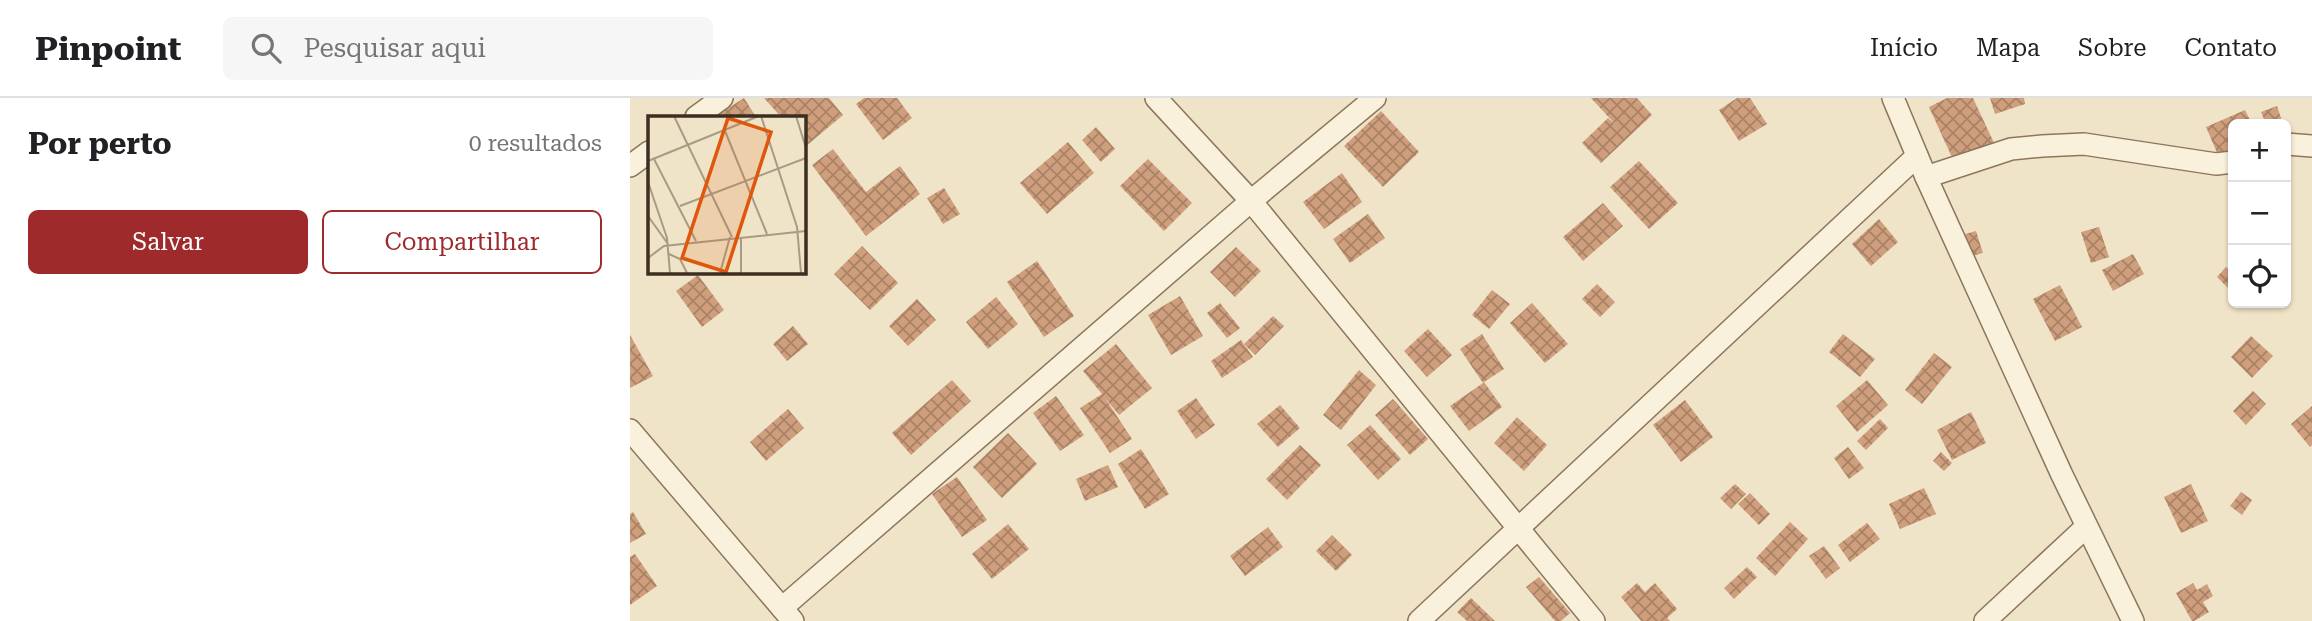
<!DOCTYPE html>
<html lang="pt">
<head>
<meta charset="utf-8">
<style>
  body { margin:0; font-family:"Roboto Serif",serif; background:#f6f6f6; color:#202124 }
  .controls { position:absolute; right:21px; top:21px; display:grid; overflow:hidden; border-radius:10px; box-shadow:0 2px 5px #0004 }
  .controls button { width:63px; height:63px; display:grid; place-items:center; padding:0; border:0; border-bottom:2px solid #e0e0e0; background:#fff; color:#202124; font:35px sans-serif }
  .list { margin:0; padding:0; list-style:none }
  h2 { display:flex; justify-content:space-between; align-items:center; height:91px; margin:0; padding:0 28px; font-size:30px }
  h2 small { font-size:23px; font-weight:400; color:#757577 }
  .actions { display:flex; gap:14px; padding:21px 28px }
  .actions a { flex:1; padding:16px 0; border:2px solid #9e2a2b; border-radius:10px; text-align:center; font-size:24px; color:#9e2a2b }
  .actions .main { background:#9e2a2b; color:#fff }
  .icon { flex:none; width:38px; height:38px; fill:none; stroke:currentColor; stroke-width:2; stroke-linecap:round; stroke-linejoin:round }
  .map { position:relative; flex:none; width:1682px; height:523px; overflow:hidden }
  header { display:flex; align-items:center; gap:42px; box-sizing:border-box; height:98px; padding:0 35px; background:#fff; border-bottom:2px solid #e0e0e0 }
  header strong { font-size:33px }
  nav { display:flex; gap:38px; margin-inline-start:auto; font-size:24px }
  .search { width:490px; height:63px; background:#f6f6f6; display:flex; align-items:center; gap:18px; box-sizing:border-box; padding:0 24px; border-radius:10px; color:#757577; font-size:26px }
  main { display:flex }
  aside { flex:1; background:#fff }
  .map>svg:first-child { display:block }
  .building { fill:url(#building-cross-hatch) }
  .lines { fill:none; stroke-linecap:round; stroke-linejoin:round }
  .minor-casing { stroke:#8d765c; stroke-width:24 }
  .minor { stroke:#faf1dc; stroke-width:21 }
  .inset-road { fill:none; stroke:#a89b85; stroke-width:2 }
  .view { fill:#df570d; fill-opacity:0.15; stroke:#df570d; stroke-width:3.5 }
  .inset-edge { fill:none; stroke:#3d2e20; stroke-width:3.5 }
</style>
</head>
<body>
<header>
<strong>Pinpoint</strong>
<div class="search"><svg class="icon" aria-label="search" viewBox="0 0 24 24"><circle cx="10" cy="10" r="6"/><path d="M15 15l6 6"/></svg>Pesquisar aqui</div>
<nav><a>Início</a><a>Mapa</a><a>Sobre</a><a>Contato</a></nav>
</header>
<main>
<aside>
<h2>Por perto<small>0 resultados</small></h2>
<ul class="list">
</ul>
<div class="actions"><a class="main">Salvar</a><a>Compartilhar</a></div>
</aside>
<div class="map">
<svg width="1682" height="523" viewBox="0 0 1682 523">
  <defs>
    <pattern id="building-cross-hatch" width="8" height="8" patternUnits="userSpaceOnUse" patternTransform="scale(1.75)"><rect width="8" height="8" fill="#cf9f7d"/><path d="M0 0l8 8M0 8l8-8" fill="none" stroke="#a98266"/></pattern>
  </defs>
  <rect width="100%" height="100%" fill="#f0e4c8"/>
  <g class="building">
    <polygon points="114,0 126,19 84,19"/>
    <polygon points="134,0 199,0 213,17 175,49 173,19 151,19"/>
    <polygon points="234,0 267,0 282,20 253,42 226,6"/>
    <polygon points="961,0 1007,0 1022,17 971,65 952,45 978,20 985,26"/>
    <polygon points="1107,0 1120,0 1137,26 1109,43 1089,12"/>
    <polygon points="1317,0 1343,0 1365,47 1325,66 1299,9"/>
    <polygon points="1360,0 1394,0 1395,6 1365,16"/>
    <polygon points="1647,8 1653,26 1636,26 1631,14"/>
    <polygon points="1615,12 1622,26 1603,26 1603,50 1588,57 1576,29"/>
    <polygon points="751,13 789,54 753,89 714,48"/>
    <polygon points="466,29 485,51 471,64 452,42"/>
    <polygon points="438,44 464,75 417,116 390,85"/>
    <polygon points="203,51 236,94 270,68 290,96 236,138 182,67"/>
    <polygon points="518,61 562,105 534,133 490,88"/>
    <polygon points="1009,63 1048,105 1019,131 980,89"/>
    <polygon points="712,75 732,104 694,131 673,104"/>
    <polygon points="314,90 330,116 313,126 297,100"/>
    <polygon points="973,105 993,128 953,163 933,139"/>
    <polygon points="738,116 755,140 720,165 703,141"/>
    <polygon points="1249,121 1268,144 1241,168 1222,146"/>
    <polygon points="1469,129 1479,159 1461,165 1451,134"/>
    <polygon points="1346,133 1353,155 1342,158 1335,136"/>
    <polygon points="232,148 268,185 240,212 204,176"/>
    <polygon points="606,149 631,173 605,199 580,174"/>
    <polygon points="1503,156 1514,176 1483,193 1472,172"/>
    <polygon points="407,163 444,218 414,239 377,184"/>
    <polygon points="1596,169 1603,176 1603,189 1600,192 1587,179"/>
    <polygon points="68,177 94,212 72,229 46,193"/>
    <polygon points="967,186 985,204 970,219 952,201"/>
    <polygon points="1430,187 1452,229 1425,243 1403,201"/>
    <polygon points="862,192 880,206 859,231 842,217"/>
    <polygon points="550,198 573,238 541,257 518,217"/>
    <polygon points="366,199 388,226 358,251 336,224"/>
    <polygon points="287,201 306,222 278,248 259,228"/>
    <polygon points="590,205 610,230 597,240 577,215"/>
    <polygon points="902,205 938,246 915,265 880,225"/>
    <polygon points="643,218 654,228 625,257 614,246"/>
    <polygon points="163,228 178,246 157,263 143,246"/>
    <polygon points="798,231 822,257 797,279 774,253"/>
    <polygon points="852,236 874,271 854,284 872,309 839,333 820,308 853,285 830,251"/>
    <polygon points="1213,236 1245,261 1230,279 1199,254"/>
    <polygon points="0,237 23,278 0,290"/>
    <polygon points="1621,238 1643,258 1622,280 1601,259"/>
    <polygon points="611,242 623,259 592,280 581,263"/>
    <polygon points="486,246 522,290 489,317 475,300 502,341 480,355 450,310 472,296 453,273"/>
    <polygon points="1304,255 1322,269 1292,306 1275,292"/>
    <polygon points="729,272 746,287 711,332 693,317"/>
    <polygon points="322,282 341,303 281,357 262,335"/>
    <polygon points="1237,282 1258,307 1227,334 1206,308"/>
    <polygon points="1623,293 1636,306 1616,327 1603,313"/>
    <polygon points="426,298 454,337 430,353 403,315"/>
    <polygon points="566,300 585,327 566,341 547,313"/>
    <polygon points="763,301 798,341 780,357 745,317"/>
    <polygon points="1055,302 1083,339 1051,364 1023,327"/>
    <polygon points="650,307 670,330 648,349 627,326"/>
    <polygon points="1682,308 1682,347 1680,349 1661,326"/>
    <polygon points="158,311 174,330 136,363 120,344"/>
    <polygon points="1341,314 1356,345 1322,362 1307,332"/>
    <polygon points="887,319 917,347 894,373 864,345"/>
    <polygon points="1250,321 1258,330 1236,352 1227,343"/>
    <polygon points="740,327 771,361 748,382 717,347"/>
    <polygon points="378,335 407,366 372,400 343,369"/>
    <polygon points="670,347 691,367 657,402 636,381"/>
    <polygon points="1218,349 1234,370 1219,381 1204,360"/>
    <polygon points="511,351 539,396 515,411 488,366"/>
    <polygon points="1311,354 1322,365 1314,373 1303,363"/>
    <polygon points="478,367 488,389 455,403 446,381"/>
    <polygon points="327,379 357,422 332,439 302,396"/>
    <polygon points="1105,386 1116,396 1101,411 1090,400"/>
    <polygon points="1561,386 1578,423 1551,435 1534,399"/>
    <polygon points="1294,390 1306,416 1270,431 1259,406"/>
    <polygon points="1611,394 1622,402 1612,417 1600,408"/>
    <polygon points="1120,395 1140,416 1129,427 1108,406"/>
    <polygon points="3,414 16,436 0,445 0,416"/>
    <polygon points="1160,424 1178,441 1145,478 1126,460"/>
    <polygon points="1237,425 1250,441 1220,464 1208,447"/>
    <polygon points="378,426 399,451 362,481 342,456"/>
    <polygon points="638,429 653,449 615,478 600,458"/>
    <polygon points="702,437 722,457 706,473 686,453"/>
    <polygon points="1194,448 1210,470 1196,481 1179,458"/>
    <polygon points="5,456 27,488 0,507 0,459"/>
    <polygon points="1117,469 1127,479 1104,501 1094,490"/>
    <polygon points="909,479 940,515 931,523 925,523 896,489"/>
    <polygon points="1007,485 1015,494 1025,485 1047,511 1037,520 1040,523 1011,523 991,499"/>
    <polygon points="1563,485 1567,492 1577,486 1583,498 1573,504 1579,514 1564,523 1562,523 1546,495"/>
    <polygon points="841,500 865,523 837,523 827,514"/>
  </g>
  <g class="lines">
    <defs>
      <g id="minor">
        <polyline points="526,0 621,103 964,523"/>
        <polyline points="1263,0 1296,79 1432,377 1503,523"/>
        <polyline points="66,19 92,0"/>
        <polyline points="1656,46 1682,48"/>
        <polyline points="0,68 19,54"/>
        <polyline points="1296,79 1381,51 1412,48 1454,46 1586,66 1603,64"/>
        <polyline points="0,332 163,523"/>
        <polyline points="152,510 621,103 745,0"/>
        <polyline points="789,523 1287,58"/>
        <polyline points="1355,523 1456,429"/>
      </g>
    </defs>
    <use href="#minor" class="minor-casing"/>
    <use href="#minor" class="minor"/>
  </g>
  <g transform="translate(18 18)">
    <rect width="158" height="158" fill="#f0e4c8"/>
    <path class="inset-road" d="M26,0L84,121M113,0L149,111L153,157M148,0L158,32M77,15L119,118M6,43L48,125M0,45L111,0M0,66L19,122L22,157M32,90L158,42M0,100L20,128M21,138L32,143L39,157M0,142L16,130L158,115M72,157L82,121M93,157V121"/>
    <path class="view" d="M80,2L123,16L78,156L34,142Z"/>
    <rect width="158" height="158" class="inset-edge"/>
  </g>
</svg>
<div class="controls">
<button>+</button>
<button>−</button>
<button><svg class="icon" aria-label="locate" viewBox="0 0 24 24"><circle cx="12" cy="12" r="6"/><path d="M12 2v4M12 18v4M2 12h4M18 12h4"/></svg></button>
</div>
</div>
</main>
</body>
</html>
